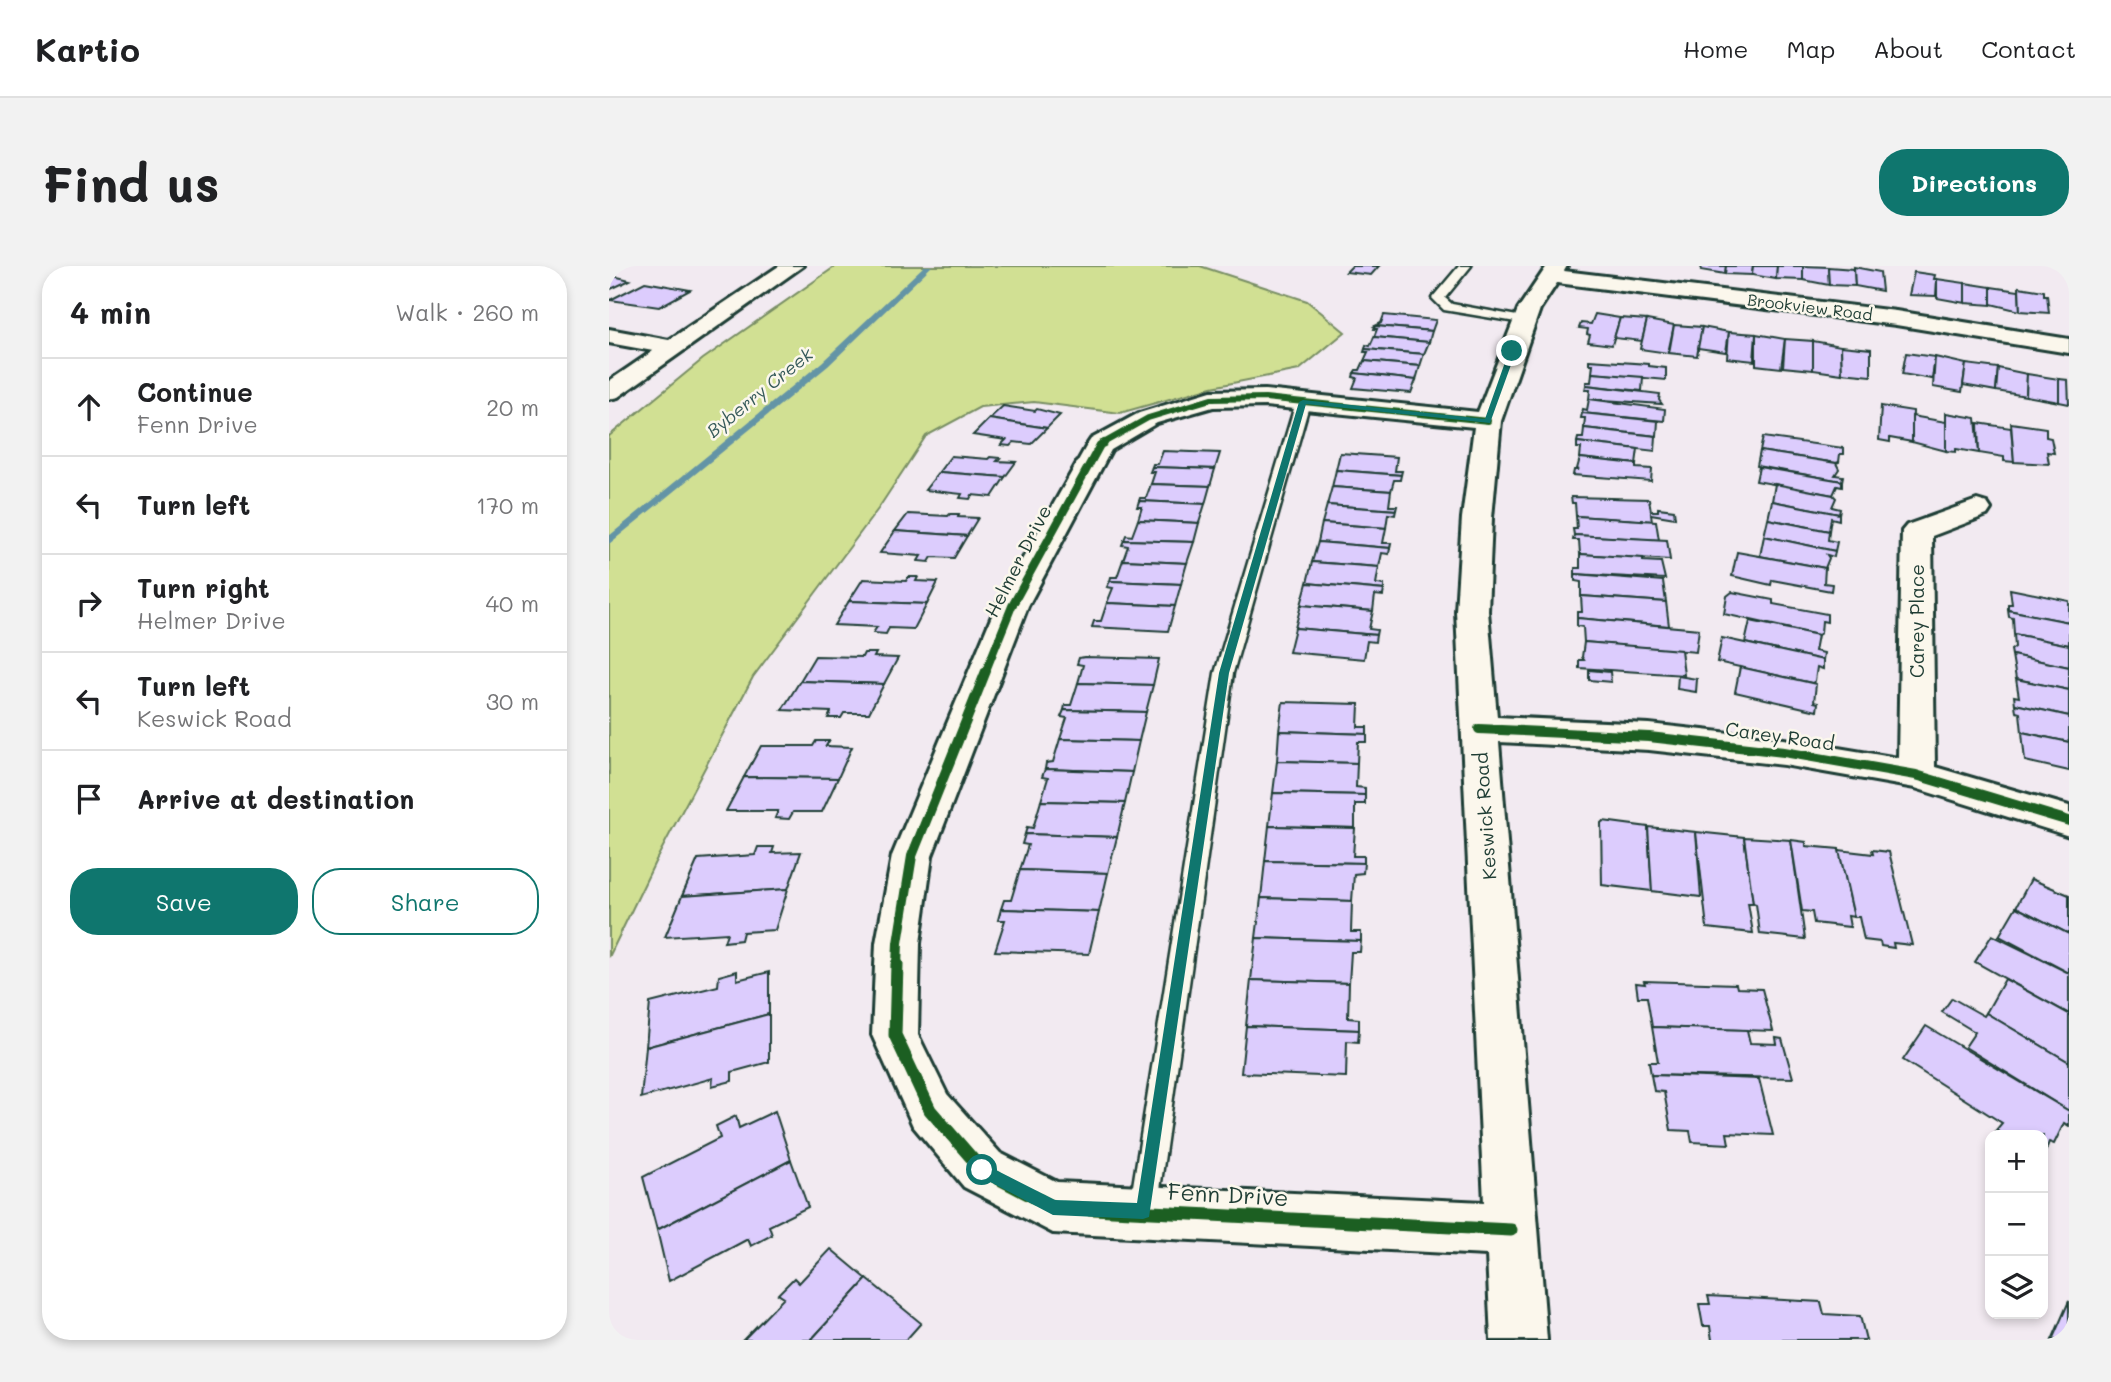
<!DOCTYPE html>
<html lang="en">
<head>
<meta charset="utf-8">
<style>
  body { margin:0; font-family:Mali,sans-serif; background:#f2f2f2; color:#202124 }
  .controls { position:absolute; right:21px; bottom:21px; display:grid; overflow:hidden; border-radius:14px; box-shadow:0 4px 10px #0003 }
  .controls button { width:63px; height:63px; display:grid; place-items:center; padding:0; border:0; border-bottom:2px solid #e0e0e0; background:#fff; color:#202124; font:35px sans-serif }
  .stop { position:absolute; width:21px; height:21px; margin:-16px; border:5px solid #0f766e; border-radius:50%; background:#fff }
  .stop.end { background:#0f766e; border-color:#fff; box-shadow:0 2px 7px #0008 }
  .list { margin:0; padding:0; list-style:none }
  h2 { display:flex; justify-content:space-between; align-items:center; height:91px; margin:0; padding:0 28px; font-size:30px }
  h2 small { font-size:23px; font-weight:400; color:#757577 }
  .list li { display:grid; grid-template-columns:46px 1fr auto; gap:21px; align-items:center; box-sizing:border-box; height:98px; padding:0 28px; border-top:2px solid #e0e0e0 }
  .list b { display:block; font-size:26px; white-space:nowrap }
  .list p { margin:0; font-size:23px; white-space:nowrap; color:#757577 }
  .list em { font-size:23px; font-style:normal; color:#757577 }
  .actions { display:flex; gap:14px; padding:21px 28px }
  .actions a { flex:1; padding:16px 0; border:2px solid #0f766e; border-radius:28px; text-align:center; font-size:24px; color:#0f766e }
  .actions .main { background:#0f766e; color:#fff }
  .icon { flex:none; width:38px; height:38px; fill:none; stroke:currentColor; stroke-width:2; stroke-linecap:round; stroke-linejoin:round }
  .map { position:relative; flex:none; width:1460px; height:1074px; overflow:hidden; border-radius:28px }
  header { display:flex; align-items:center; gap:42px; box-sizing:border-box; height:98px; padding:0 35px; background:#fff; border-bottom:2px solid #e0e0e0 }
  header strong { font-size:33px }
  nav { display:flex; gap:38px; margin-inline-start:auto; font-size:24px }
  .intro { display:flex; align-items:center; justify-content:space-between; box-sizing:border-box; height:168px; padding:0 42px }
  h1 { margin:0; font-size:49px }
  .button { padding:18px 32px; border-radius:28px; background:#0f766e; color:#fff; font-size:24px; font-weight:700 }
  main { display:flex; gap:42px; padding:0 42px }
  aside { flex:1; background:#fff; border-radius:28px; box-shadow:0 4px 10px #0003 }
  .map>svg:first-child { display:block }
  .green { fill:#d1e093; stroke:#788e64; stroke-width:2 }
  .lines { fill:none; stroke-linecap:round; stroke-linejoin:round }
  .stream { fill:#6494a6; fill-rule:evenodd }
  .building { fill:#dcccfd; stroke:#1f3d34; stroke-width:2 }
  .lane-casing { stroke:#1f3d34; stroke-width:5 }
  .street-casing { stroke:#1f3d34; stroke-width:6 }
  .lane { fill:#fbf7ec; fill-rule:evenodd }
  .street { fill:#fbf7ec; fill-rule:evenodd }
  .cycleway-far3-casing { stroke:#fbf7ec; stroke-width:9 }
  .cycleway-far2-casing { stroke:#fbf7ec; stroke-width:11 }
  .cycleway-far1-casing { stroke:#fbf7ec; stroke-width:15 }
  .cycleway-casing { stroke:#fbf7ec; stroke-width:18 }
  .cycleway-far3 { stroke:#1b5e20; stroke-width:6 }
  .cycleway-far2 { stroke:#1b5e20; stroke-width:8 }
  .cycleway-far1 { stroke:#1b5e20; stroke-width:10 }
  .cycleway { stroke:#1b5e20; stroke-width:13 }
  .route { fill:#0f766e }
  .labels { text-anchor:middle; stroke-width:5; stroke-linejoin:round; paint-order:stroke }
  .far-street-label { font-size:16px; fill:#1f3d34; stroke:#fbf7ec }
  .far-water-label { font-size:18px; font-style:italic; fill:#365a5a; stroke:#fbf7ec }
  .street-label { font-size:19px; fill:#1f3d34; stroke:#fbf7ec }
  .near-street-label { font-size:23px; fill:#1f3d34; stroke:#fbf7ec }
</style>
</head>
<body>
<header>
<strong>Kartio</strong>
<nav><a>Home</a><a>Map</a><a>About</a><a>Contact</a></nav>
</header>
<div class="intro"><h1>Find us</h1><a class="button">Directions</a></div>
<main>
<aside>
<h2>4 min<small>Walk · 260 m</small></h2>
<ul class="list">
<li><svg class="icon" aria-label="ahead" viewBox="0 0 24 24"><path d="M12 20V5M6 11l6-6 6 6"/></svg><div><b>Continue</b><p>Fenn Drive</p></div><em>20 m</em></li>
<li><svg class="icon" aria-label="left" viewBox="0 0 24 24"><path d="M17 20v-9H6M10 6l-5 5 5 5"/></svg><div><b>Turn left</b></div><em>170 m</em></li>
<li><svg class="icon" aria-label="right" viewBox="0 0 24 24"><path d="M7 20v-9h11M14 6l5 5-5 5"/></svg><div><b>Turn right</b><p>Helmer Drive</p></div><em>40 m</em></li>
<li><svg class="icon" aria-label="left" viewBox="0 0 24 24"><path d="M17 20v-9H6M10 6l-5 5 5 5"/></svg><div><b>Turn left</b><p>Keswick Road</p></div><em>30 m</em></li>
<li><svg class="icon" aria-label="arrive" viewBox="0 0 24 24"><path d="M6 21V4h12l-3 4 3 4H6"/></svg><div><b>Arrive at destination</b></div></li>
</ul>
<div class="actions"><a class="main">Save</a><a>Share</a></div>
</aside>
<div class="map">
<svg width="1460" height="1074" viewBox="0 0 1460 1074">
  <rect width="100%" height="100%" fill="#f2eaf1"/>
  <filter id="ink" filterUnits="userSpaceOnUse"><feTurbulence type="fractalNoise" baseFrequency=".0143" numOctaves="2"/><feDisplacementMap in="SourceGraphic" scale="14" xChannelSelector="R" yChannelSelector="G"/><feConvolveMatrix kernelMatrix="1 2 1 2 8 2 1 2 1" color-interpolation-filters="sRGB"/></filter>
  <g filter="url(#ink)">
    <polygon class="green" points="227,0 591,0 698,35 736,66 690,104 603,121 511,147 425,136 371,141 317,170 269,243 144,411 46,596 0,691 0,170 94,93"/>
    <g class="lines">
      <polygon class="stream" points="315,0 323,0 219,100 0,278 0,270 213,96"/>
    </g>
    <g class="building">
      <polygon points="743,0 770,0 762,9 737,6"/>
      <polygon points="1093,0 1117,0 1116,8 1092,4"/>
      <polygon points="1117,0 1144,0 1143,9 1116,8"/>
      <polygon points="1144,0 1168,0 1167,13 1143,9"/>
      <polygon points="1168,0 1194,0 1194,14 1167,13"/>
      <polygon points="1194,0 1219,1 1220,19 1194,14"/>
      <polygon points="1219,1 1245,3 1246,20 1220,19"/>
      <polygon points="1245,1 1271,6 1273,25 1246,20"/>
      <polygon points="1305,6 1326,9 1325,13 1328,13 1327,30 1300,29"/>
      <polygon points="0,9 21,14 0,24"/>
      <polygon points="1328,13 1356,17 1356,37 1328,32"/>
      <polygon points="36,16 81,24 50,41 1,34"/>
      <polygon points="1356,17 1382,21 1382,39 1356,37"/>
      <polygon points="1382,21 1410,25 1411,45 1382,38"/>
      <polygon points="1410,21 1435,25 1435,29 1438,29 1440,47 1411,45"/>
      <polygon points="986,48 1011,52 1003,79 979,76 981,69 978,68 979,63 970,62 972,57 982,58"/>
      <polygon points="775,49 827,54 823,65 766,60 772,57"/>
      <polygon points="1011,52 1038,54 1033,75 1005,72"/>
      <polygon points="1038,54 1065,59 1059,87 1031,83"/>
      <polygon points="1065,59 1093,61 1088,90 1060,87"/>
      <polygon points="766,60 823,65 820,76 765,71 768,63 765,63"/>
      <polygon points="1093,61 1120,66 1117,86 1089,82"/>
      <polygon points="1120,66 1147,68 1145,95 1118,92"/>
      <polygon points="1147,68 1176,73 1172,102 1147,99"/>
      <polygon points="765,71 820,76 815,88 756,83 757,79 761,80"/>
      <polygon points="1176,73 1204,75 1204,104 1174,101"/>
      <polygon points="1204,75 1232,80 1233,108 1204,104"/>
      <polygon points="1232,80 1262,83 1262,110 1233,107"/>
      <polygon points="756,83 815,88 811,100 755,95 759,86 755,86"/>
      <polygon points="1297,87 1326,91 1323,113 1293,108"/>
      <polygon points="1326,91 1357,98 1353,126 1324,121"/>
      <polygon points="980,94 1040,98 1040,100 1057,102 1057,114 983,107 984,98 980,98"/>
      <polygon points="755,95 811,100 807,114 745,107 747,104 751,104"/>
      <polygon points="1357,98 1389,102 1387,125 1354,119"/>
      <polygon points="1389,102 1418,108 1417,130 1387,125"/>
      <polygon points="745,107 807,114 802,127 744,122 748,112 744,111"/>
      <polygon points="983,107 1034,111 1033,125 977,119 977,116 982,116"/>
      <polygon points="1418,108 1450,113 1450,136 1417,130"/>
      <polygon points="1450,113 1459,114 1460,138 1450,136"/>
      <polygon points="977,119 1051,128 1050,134 1053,138 980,133 981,124 976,124"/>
      <polygon points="980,133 1056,143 1055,155 973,147 974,143 978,144"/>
      <polygon points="394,140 426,145 428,143 451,149 438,162 380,153"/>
      <polygon points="1272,140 1304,145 1303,176 1281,172 1281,176 1270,174"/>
      <polygon points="973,147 1049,155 1048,170 975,162 976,152 972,152"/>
      <polygon points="1337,147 1367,152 1370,187 1347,183 1347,186 1337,185"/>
      <polygon points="1303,150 1337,156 1337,185 1303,176"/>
      <polygon points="380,153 438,162 422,178 405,176 401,180 392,179 397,174 364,169"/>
      <polygon points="1369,157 1402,162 1405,196 1395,195 1395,191 1370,187"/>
      <polygon points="1402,157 1437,162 1437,171 1442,172 1445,187 1438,186 1440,198 1405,196"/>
      <polygon points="975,162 1047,170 1046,185 968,176 969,172 974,172"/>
      <polygon points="1154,171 1235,182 1235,188 1231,188 1230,196 1227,197 1151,185"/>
      <polygon points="968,176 1029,183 1027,198 971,192 972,182 968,182"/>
      <polygon points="554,185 611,187 606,203 543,201 544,198 549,198"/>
      <polygon points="1151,185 1227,197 1230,203 1226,209 1234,210 1233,215 1148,200"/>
      <polygon points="731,187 788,191 786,205 793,205 792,209 727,204"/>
      <polygon points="342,190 379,193 381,191 391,192 388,195 407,196 396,211 330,206"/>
      <polygon points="971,192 1027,198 1027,202 1043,203 1042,215 964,209 965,204 970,204 968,203"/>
      <polygon points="543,201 606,203 601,220 542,218 546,206 541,206"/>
      <polygon points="1150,201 1233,215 1233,221 1228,220 1224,229 1147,215"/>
      <polygon points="727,204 792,209 791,214 785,214 782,225 723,221"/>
      <polygon points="330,206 396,211 383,231 363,229 361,233 351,232 353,228 316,224"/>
      <polygon points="542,218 601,220 596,238 530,235 531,232 537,232"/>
      <polygon points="1166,218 1224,229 1227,232 1223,241 1231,243 1230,248 1163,235"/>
      <polygon points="723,221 782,225 780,240 788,240 787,244 718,239"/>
      <polygon points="962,231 1040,233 1042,245 1049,245 1049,242 1065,244 1066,252 1042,248 1043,255 967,250 966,237 963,237"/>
      <polygon points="530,235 596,238 590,257 529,254 533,241 528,241"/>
      <polygon points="1163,235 1230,248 1230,254 1222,252 1220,265 1159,253"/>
      <polygon points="718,239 787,244 786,249 779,248 777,262 713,257"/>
      <polygon points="299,248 339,250 341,248 350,248 349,251 369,252 358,270 286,265"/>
      <polygon points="967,250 1047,255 1050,274 965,269 964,263 968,263"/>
      <polygon points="1159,253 1220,265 1219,274 1228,276 1226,285 1155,270"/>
      <polygon points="529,254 590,257 585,276 515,274 517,269 523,270"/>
      <polygon points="713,257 777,262 774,277 782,277 781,282 709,276"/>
      <polygon points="286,265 358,270 345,292 323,291 320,296 309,295 312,290 271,287"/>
      <polygon points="965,269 1058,274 1061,294 971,288 970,274 964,274"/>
      <polygon points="1155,270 1226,285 1225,291 1218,289 1220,292 1216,302 1151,290"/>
      <polygon points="515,274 585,276 578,297 514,294 519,280 513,279"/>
      <polygon points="709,276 781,282 780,288 773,287 770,301 703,296"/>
      <polygon points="1128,286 1216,302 1215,317 1223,318 1222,325 1163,314 1162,319 1123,310"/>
      <polygon points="971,288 1034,292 1034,295 1052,296 1056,313 966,308 966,302 971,302"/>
      <polygon points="514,294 578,297 572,318 501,315 502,311 508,311"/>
      <polygon points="703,296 770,301 767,318 775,319 775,324 698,317"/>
      <polygon points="966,308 1054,315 1057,336 972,330 972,316 966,315"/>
      <polygon points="299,311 309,311 307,315 329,316 318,338 240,335 254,313 297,315"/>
      <polygon points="501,315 572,318 566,340 498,337 504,322 498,321"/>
      <polygon points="698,317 775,324 774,330 766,329 764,345 692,339"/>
      <polygon points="1401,323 1460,335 1460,356 1399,344 1399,338 1403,338"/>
      <polygon points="1123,326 1164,334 1164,338 1218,348 1218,356 1213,355 1212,367 1209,369 1115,348 1118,330"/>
      <polygon points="972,330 1057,336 1060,360 968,352 968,346 973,346"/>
      <polygon points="240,335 318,338 305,363 280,362 277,368 264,367 268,361 225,359"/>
      <polygon points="498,337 566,340 559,365 483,361 485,355 492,355"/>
      <polygon points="692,339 764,345 760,363 768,364 767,369 686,362"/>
      <polygon points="1399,344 1460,356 1460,379 1405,368 1404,352 1400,351"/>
      <polygon points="968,352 1090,363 1087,386 975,376 974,361 968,360"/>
      <polygon points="1141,355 1209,369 1206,385 1215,387 1214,394 1136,377"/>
      <polygon points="686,362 767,369 766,376 758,375 755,393 680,386"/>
      <polygon points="1405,368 1460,379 1460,401 1403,389 1402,384 1406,381"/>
      <polygon points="1113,372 1214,394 1214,403 1208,401 1206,415 1203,417 1108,396"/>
      <polygon points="975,376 1072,384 1075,409 970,402 970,394 975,394 973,391"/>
      <polygon points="255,387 267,387 265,391 289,392 275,418 191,415 206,390 253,391"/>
      <polygon points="1403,389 1460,401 1460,424 1407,413"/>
      <polygon points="476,391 550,393 544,419 469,417 474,399 468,398 470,392"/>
      <polygon points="1131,401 1207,418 1205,436 1209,437 1208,445 1126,426"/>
      <polygon points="980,404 1001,406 1002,416 980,414"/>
      <polygon points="1069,410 1088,413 1087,426 1068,423"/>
      <polygon points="1407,413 1460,424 1460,450 1406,438 1405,430 1410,431"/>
      <polygon points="191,415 275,418 260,447 235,447 232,452 219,452 222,446 173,444"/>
      <polygon points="469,417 544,419 537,446 455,444 456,439 462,439"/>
      <polygon points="674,436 750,438 749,461 758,461 758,468 670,465"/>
      <polygon points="1406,438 1460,450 1460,476 1413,466 1411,447 1407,446"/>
      <polygon points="455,444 537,446 530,475 451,473 458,452 452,451"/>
      <polygon points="670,465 758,468 758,476 749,476 748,497 668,495"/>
      <polygon points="1413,466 1460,476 1460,505 1416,495"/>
      <polygon points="451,473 530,475 523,506 436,503 437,497 444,496"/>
      <polygon points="207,475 220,475 217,480 243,481 229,512 135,511 152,480 204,480"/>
      <polygon points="668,495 748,497 747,521 756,522 756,529 664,527"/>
      <polygon points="436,503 523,506 516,537 432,535 439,512 433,511"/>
      <polygon points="135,511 229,512 213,546 184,546 180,553 166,552 169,545 117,545"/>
      <polygon points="664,527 756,529 756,538 746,538 746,562 660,560"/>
      <polygon points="432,535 516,537 508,571 416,568 418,561 424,562"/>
      <polygon points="994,555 1039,561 1043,625 993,619 992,557"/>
      <polygon points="660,560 746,562 744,590 755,590 755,597 656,595"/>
      <polygon points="1039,561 1087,566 1092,631 1043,625"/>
      <polygon points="1087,566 1135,571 1144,637 1139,637 1144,667 1098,662"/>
      <polygon points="416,568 508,571 499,607 411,604 419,579 413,578"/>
      <polygon points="1135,571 1182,574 1196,673 1151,668 1147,638 1144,637"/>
      <polygon points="1182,574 1197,576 1197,580 1230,583 1245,651 1239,650 1241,661 1205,657 1203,646 1193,645"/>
      <polygon points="149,581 165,581 163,587 192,586 179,623 73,630 89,593 146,589"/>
      <polygon points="1230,584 1264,588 1263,584 1280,586 1303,679 1284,677 1285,682 1272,680 1271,676 1255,674 1250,651 1245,651"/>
      <polygon points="656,595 755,597 754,607 745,608 743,635 652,632"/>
      <polygon points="411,604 499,607 490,646 392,643 395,634 402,634"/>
      <polygon points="1422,613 1460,629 1460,668 1407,641"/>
      <polygon points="179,623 166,664 134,666 132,674 115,676 118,667 56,671 73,630"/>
      <polygon points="652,632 743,635 742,666 752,666 752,675 647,672"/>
      <polygon points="1407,641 1460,668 1460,707 1390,670"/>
      <polygon points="392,643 490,646 480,688 386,685 396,654 389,654"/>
      <polygon points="1383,669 1460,707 1460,748 1366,696"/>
      <polygon points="647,672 752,675 751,686 742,686 740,717 642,714"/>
      <polygon points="128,705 128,714 160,706 160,748 37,781 41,737 109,720 110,710"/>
      <polygon points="1396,713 1460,748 1460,796 1377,747"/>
      <polygon points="642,714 740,717 739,752 750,753 750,764 637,760"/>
      <polygon points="1035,715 1127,718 1128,722 1153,723 1164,765 1043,761 1038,731 1029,731 1027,717 1036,718"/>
      <polygon points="1343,732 1375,750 1377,747 1460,796 1460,845 1356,781 1366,766 1333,746"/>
      <polygon points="160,748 160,796 123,806 123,815 103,820 104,812 32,832 37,781"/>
      <polygon points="637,760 750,764 749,776 738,775 737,811 632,807"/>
      <polygon points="1317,760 1460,845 1460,860 1455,857 1445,878 1440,876 1437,884 1434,882 1434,869 1395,869 1387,864 1393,857 1294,794"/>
      <polygon points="1043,761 1138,764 1141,777 1168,778 1167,772 1173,773 1184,812 1042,809 1040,796 1049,796"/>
      <polygon points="1042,809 1150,813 1164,869 1118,867 1120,878 1083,876 1081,865 1062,864 1055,826 1045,825"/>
      <polygon points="166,845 182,894 48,964 34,911 111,872 107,860 127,850 130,862"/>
      <polygon points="182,894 199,941 160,960 163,969 142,980 139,973 60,1015 48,964"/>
      <polygon points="222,983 258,1013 202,1074 134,1074 175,1032 169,1028 185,1012 190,1017"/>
      <polygon points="258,1013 312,1057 297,1074 202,1074"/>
      <polygon points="1099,1030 1212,1036 1215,1048 1251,1050 1257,1074 1103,1074 1101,1060 1094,1060 1090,1038 1101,1038"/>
      <polygon points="1460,1035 1460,1074 1443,1074"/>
    </g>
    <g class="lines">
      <defs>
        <g id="lane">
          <polygon points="850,0 862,0 836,32 843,38 919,52 919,58 835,44 823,32"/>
          <polygon points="694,132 701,136 624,407 548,945 544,955 534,959 524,955 520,945 606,407 687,136"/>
        </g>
        <g id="street">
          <polygon points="170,0 194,0 9,131 0,133 0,115 44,85 0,77 0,63 60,74"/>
          <path d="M938,0H958L955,5L1287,45L1460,73V87L1287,59L948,17L931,43L892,155L883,252L879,345L888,451L1040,458L1175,473L1289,492L1293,265L1298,259L1368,234L1378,237L1382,243L1378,249L1323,270L1326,501L1460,540V570L1306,522L1175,499L1040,484L890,476L938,1074H882L878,989L444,967L355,921L304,860L263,769L267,677L283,590L387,340L478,179L482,173L530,147L602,125L656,124L869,146L909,43ZM656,140L865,161L853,252L847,345L875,936L448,916L391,887L338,828L309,769L311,677L323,590L419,340L502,184L548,157L604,141Z"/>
        </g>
      </defs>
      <use href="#lane" class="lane-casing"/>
      <use href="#street" class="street-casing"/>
      <use href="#lane" class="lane"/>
      <use href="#street" class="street"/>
      <defs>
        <polyline id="cycleway-far3" points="491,179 539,152 602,133 656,132 879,155"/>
        <polyline id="cycleway-far2" points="376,407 403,340 491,179 495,177"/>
        <g id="cycleway-far1">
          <polyline points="870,463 1040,471 1175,486 1307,509 1460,555"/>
          <polyline points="288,700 289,677 303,590 377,405"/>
        </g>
        <polyline id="cycleway" points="288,698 286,769 321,844 373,904 444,941 902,964"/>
      </defs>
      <use href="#cycleway-far3" class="cycleway-far3-casing"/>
      <use href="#cycleway-far2" class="cycleway-far2-casing"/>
      <use href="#cycleway-far1" class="cycleway-far1-casing"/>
      <use href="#cycleway" class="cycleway-casing"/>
      <use href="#cycleway-far3" class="cycleway-far3"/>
      <use href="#cycleway-far2" class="cycleway-far2"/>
      <use href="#cycleway-far1" class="cycleway-far1"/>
      <use href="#cycleway" class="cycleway"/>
    </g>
  </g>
  <polygon class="route" points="903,83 907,85 881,157 697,138 620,407 540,951 534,953 444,949 368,909 365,904 368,899 373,897 446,934 528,937 610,407 690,136 694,134 876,153 900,85"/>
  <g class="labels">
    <g class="far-street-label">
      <text transform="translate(1201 41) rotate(7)" y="6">Brookview Road</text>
    </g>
    <g class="far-water-label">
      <text transform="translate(151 127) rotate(-39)" y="6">Byberry Creek</text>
    </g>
    <g class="street-label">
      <text transform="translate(409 295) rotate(-63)" y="7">Helmer Drive</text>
      <text transform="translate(1308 355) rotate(-90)" y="7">Carey Place</text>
      <text transform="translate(1171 470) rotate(8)" y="7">Carey Road</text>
      <text transform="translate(876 550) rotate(-94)" y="7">Keswick Road</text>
    </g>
    <g class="near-street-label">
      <text transform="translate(619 929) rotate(3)" y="8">Fenn Drive</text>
    </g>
  </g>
</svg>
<div class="controls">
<button>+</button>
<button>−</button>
<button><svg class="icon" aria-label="layers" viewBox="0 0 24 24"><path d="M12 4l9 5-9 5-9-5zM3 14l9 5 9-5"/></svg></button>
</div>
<div class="stop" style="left:373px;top:904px"></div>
<div class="stop end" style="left:903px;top:85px"></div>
</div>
</main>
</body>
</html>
